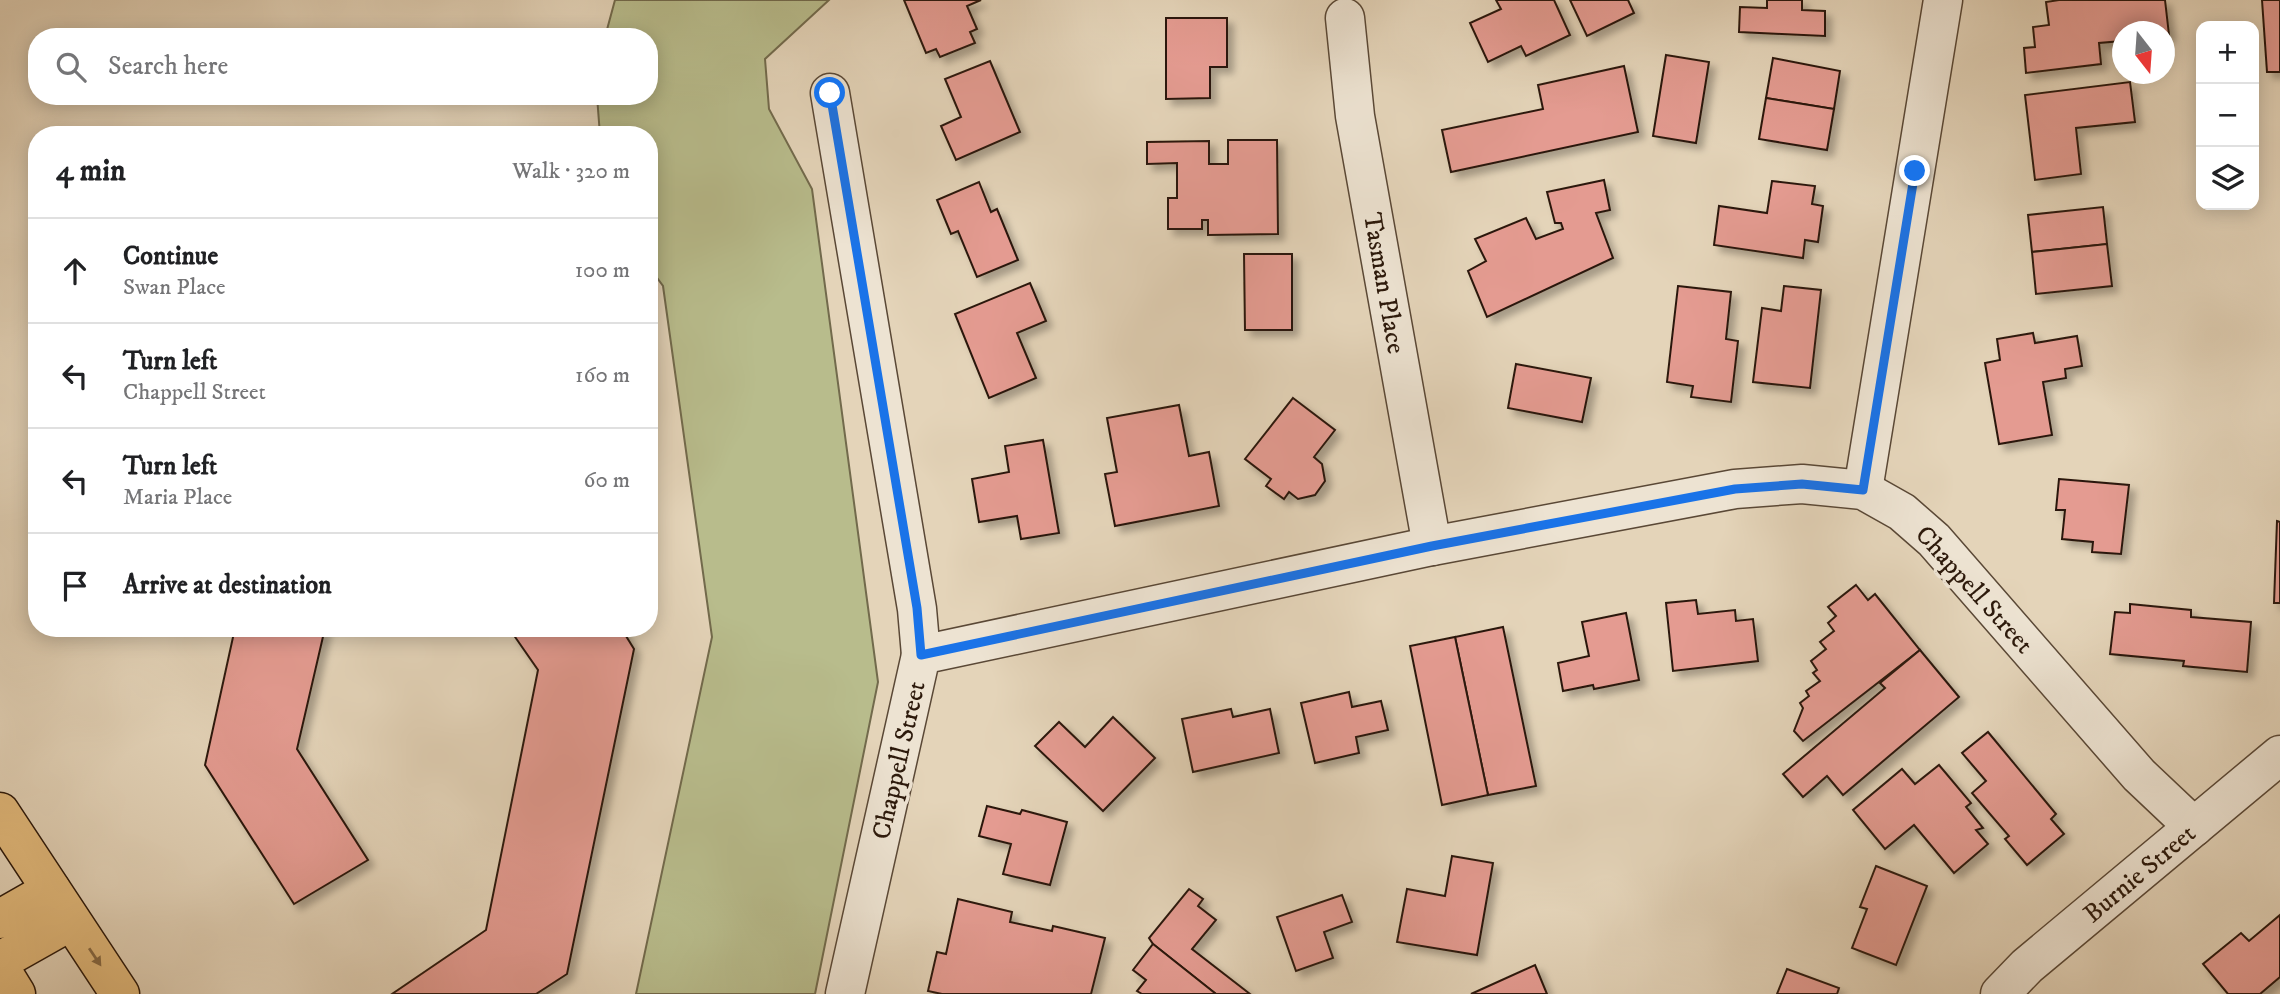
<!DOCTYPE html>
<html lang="en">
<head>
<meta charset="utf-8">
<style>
  body { margin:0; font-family:"IM FELL DW Pica",serif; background:#f6f6f6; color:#202124 }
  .controls { position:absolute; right:21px; top:21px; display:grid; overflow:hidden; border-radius:14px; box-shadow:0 4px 18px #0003 }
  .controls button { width:63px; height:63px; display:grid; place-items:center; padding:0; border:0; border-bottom:2px solid #e0e0e0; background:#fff; color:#202124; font:35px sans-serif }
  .compass { position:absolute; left:2112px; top:21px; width:63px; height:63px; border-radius:50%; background:#fff; box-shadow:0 4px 18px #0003; rotate:163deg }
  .stop { position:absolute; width:21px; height:21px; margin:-16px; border:5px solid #1a73e8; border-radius:50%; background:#fff }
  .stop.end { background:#1a73e8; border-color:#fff; box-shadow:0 2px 7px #0008 }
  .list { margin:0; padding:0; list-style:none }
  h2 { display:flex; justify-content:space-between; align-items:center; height:91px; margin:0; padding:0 28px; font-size:30px }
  h2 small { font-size:23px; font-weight:400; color:#757577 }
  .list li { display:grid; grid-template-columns:46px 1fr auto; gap:21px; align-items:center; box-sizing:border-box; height:105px; padding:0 28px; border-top:2px solid #e0e0e0 }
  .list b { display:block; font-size:26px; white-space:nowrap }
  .list p { margin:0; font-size:23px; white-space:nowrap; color:#757577 }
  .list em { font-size:23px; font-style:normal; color:#757577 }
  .icon { flex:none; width:38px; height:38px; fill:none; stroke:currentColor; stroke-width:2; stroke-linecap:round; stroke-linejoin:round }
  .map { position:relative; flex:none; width:2280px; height:994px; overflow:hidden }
  .search { position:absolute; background:#fff; box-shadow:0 4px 18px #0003; left:28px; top:28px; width:630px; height:77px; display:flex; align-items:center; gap:18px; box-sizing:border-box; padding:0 24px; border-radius:28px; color:#757577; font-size:26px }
  .panel { position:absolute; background:#fff; box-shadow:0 4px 18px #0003; left:28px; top:126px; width:630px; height:511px; border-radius:28px }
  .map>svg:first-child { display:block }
  .green { fill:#b8bc8c; stroke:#726a4c; stroke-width:2 }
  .building { fill:#e49b91; stroke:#2c190b; stroke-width:2; filter:url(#shadow) }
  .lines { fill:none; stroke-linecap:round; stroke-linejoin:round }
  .minor-casing { stroke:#5a4836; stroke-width:41 }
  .major-casing { stroke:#2c190b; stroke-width:41 }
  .minor { stroke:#ede3d2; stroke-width:38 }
  .major { stroke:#e2ba7c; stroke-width:38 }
  .oneway { fill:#876a44 }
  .route { stroke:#1a73e8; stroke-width:9 }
  .labels { text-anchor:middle; stroke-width:7; stroke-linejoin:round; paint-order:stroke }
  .street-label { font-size:26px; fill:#2c190b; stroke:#ede3d2 }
</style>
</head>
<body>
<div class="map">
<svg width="2280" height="994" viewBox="0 0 2280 994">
  <defs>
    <filter id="shadow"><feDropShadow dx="6" dy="6" stdDeviation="3.5" flood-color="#0004"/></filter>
  </defs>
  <rect width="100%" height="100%" fill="#e4d4b9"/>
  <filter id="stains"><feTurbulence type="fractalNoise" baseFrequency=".00286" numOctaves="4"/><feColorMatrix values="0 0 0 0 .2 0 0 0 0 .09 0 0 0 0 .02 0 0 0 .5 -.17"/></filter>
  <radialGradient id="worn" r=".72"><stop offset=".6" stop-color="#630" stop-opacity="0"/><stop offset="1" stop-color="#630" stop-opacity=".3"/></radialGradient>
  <polygon class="green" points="615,0 829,0 765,59 769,109 812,189 878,682 815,994 636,994 712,637 663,286 649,267 649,135 600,135 597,96 649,96 649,37 605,37"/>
  <g class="building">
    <polygon points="904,0 981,0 967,6 977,29 970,32 975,43 940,57 936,49 926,53"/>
    <polygon points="1496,0 1554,0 1570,35 1526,56 1521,46 1488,62 1470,23 1501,9"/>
    <polygon points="1570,0 1628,0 1634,13 1587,36"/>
    <polygon points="1767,0 1802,0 1802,10 1825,11 1825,36 1739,32 1740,7 1767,8"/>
    <polygon points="2165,0 2169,35 2164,36 2164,32 2122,32 2122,41 2099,43 2101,64 2026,73 2024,48 2035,47 2033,27 2049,25 2046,2 2059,0"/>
    <polygon points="2262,0 2280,0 2280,72 2267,72"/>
    <polygon points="1166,18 1227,18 1227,67 1210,67 1210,98 1166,99"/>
    <polygon points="1666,55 1709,62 1696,143 1653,136"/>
    <polygon points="1773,58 1840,71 1834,109 1766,98"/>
    <polygon points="990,61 1020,132 956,160 941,126 961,117 945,79"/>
    <polygon points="1624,66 1638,132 1451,172 1442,130 1543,109 1538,85"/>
    <polygon points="2130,82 2135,122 2076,128 2081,174 2035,180 2025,95"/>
    <polygon points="1766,98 1834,109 1827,150 1759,139"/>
    <polygon points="1228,140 1277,140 1278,234 1208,235 1208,220 1202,220 1202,229 1168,229 1168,198 1177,198 1177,163 1147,164 1147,142 1209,141 1209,164 1228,164"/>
    <polygon points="1604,180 1610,210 1596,213 1613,258 1487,317 1468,271 1486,261 1475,239 1526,218 1536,239 1563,229 1561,223 1555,223 1547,192"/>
    <polygon points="1772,181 1815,186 1812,204 1823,206 1818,242 1805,240 1803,258 1714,245 1719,206 1767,213"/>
    <polygon points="979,182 991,212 997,209 1018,260 977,277 958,231 951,234 937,200"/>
    <polygon points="2103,207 2107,244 2032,252 2028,215"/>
    <polygon points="2107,244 2112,286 2036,294 2032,252"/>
    <polygon points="1244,254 1292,254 1292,330 1245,330"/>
    <polygon points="1030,283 1046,321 1017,333 1036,378 989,398 955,314"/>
    <polygon points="1678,286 1731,292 1726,339 1738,341 1731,402 1691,397 1693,386 1667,382"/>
    <polygon points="1784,286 1821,290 1810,388 1753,382 1762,308 1781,311"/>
    <polygon points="2033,333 2035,343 2077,336 2082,366 2065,369 2066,378 2043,382 2052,435 1999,444 1985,363 2000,360 1997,339"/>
    <polygon points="1516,364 1591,378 1582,422 1508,408"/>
    <polygon points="1293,398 1335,430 1314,457 1322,464 1325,481 1315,495 1298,499 1289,492 1284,499 1266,486 1271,479 1245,459"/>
    <polygon points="1179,405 1189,456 1209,452 1219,506 1115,526 1105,474 1117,472 1107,418"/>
    <polygon points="1043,440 1059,533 1021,539 1017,516 979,522 972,479 1009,472 1005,446"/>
    <polygon points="2059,479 2129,485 2121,554 2092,552 2093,542 2062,539 2065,510 2056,510"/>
    <polygon points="2277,521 2280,522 2280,603 2274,603"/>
    <polygon points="1856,585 1868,600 1875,594 1920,650 1803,741 1794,731 1803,708 1800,703 1809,696 1806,691 1820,681 1813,673 1817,670 1811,661 1826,649 1820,642 1834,631 1828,623 1836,616 1828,607"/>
    <polygon points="1696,600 1698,614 1735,610 1736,621 1753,619 1758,661 1673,671 1666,603"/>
    <polygon points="2130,604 2191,610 2191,617 2251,622 2247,672 2183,666 2184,661 2110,654 2115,612 2130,613"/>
    <polygon points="1626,613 1639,680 1594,689 1593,685 1563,691 1558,663 1589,656 1582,622"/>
    <polygon points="1503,627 1536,786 1488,795 1455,637"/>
    <polygon points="235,628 325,628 297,749 368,860 294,904 205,765"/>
    <polygon points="520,628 621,628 634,649 567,974 536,994 392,994 486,930 538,670 513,634"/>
    <polygon points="1455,637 1488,795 1442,805 1410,646"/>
    <polygon points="1920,650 1959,697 1843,795 1827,776 1803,797 1783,774 1885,688 1880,683"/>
    <polygon points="1349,692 1352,707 1381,701 1388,730 1356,737 1359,753 1315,763 1301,703"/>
    <polygon points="1231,709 1233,717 1270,709 1279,753 1193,772 1182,719"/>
    <polygon points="1113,717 1155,758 1103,811 1035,746 1059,722 1085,747"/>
    <polygon points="1988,732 2056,814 2051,819 2064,834 2027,865 2005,839 2009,836 1972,793 1986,781 1962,753"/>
    <polygon points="1939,765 1971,803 1966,807 1983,828 1976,830 1988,844 1954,873 1914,825 1885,849 1853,810 1902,769 1915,784"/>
    <polygon points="987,806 1020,814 1022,810 1067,822 1050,885 1003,874 1011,844 979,836"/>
    <polygon points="1452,856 1493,863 1477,955 1397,942 1407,889 1445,896"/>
    <polygon points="1876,866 1927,886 1896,965 1852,948 1867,909 1860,907"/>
    <polygon points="1189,889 1203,899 1198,906 1216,920 1192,949 1250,994 1216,994 1153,944 1149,938"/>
    <polygon points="1342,895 1352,922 1324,932 1333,958 1296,971 1277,917"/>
    <polygon points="958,899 1012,912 1010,922 1052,931 1053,926 1105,938 1091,994 942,994 928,991 937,952 946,954"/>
    <polygon points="2280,915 2280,977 2260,994 2228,994 2203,964 2241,933 2249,941"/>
    <polygon points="1153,944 1216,994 1142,994 1137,991 1146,980 1133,970"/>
    <polygon points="1535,965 1547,994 1471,994"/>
    <polygon points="1787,969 1839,988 1837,994 1777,994"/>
  </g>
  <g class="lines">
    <defs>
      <g id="minor">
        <polyline points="1345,18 1355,116 1432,546"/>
        <polyline points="830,93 917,609 921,655"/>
        <polyline points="1863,490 1943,0"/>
        <polyline points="845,994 921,655 1432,546 1735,489 1802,484 1863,490 1902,512 1934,540 2139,775 2194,827"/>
        <polyline points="2000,994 2027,966 2280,755"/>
      </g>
      <g id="major">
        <polyline points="0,812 120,994"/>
        <polyline points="0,919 51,890"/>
        <polyline points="0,961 71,921"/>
        <polyline points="0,968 16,994"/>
      </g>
    </defs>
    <use href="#minor" class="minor-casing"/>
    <use href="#major" class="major-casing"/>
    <use href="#minor" class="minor"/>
    <use href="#major" class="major"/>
  </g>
  <defs><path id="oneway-solid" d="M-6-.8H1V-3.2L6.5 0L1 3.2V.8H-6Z" transform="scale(1.75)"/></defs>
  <use class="oneway" href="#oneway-solid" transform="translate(95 957) rotate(56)"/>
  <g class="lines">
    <polyline class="route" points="830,93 917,608 921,655 1432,546 1735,489 1802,484 1863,490 1915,171"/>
  </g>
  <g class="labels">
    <g class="street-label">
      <text transform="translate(1385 283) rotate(80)" y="9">Tasman Place</text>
      <text transform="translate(1975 589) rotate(48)" y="9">Chappell Street</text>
      <text transform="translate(898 760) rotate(-77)" y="9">Chappell Street</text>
      <text transform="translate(2139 873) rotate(-40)" y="9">Burnie Street</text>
    </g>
  </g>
  <rect width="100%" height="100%" filter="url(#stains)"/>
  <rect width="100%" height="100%" fill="url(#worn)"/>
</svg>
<div class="controls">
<button>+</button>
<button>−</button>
<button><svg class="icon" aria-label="layers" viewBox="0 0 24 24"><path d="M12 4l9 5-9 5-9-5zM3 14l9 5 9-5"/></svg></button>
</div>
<svg class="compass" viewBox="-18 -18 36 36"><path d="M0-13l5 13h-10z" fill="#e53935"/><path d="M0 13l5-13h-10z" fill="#757577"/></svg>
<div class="stop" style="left:830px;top:93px"></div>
<div class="stop end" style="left:1915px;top:171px"></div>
<div class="search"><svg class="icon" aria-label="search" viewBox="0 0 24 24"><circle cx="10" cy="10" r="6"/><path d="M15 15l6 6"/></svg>Search here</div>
<section class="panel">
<h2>4 min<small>Walk · 320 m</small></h2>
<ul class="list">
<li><svg class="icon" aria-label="ahead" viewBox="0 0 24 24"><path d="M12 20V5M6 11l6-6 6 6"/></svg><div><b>Continue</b><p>Swan Place</p></div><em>100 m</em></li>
<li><svg class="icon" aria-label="left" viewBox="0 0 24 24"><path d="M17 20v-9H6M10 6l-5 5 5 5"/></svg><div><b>Turn left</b><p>Chappell Street</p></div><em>160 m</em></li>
<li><svg class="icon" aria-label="left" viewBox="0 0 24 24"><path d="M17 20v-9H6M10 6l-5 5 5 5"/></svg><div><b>Turn left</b><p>Maria Place</p></div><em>60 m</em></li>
<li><svg class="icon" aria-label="arrive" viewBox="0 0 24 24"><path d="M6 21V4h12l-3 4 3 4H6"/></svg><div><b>Arrive at destination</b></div></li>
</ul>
</section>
</div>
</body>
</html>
